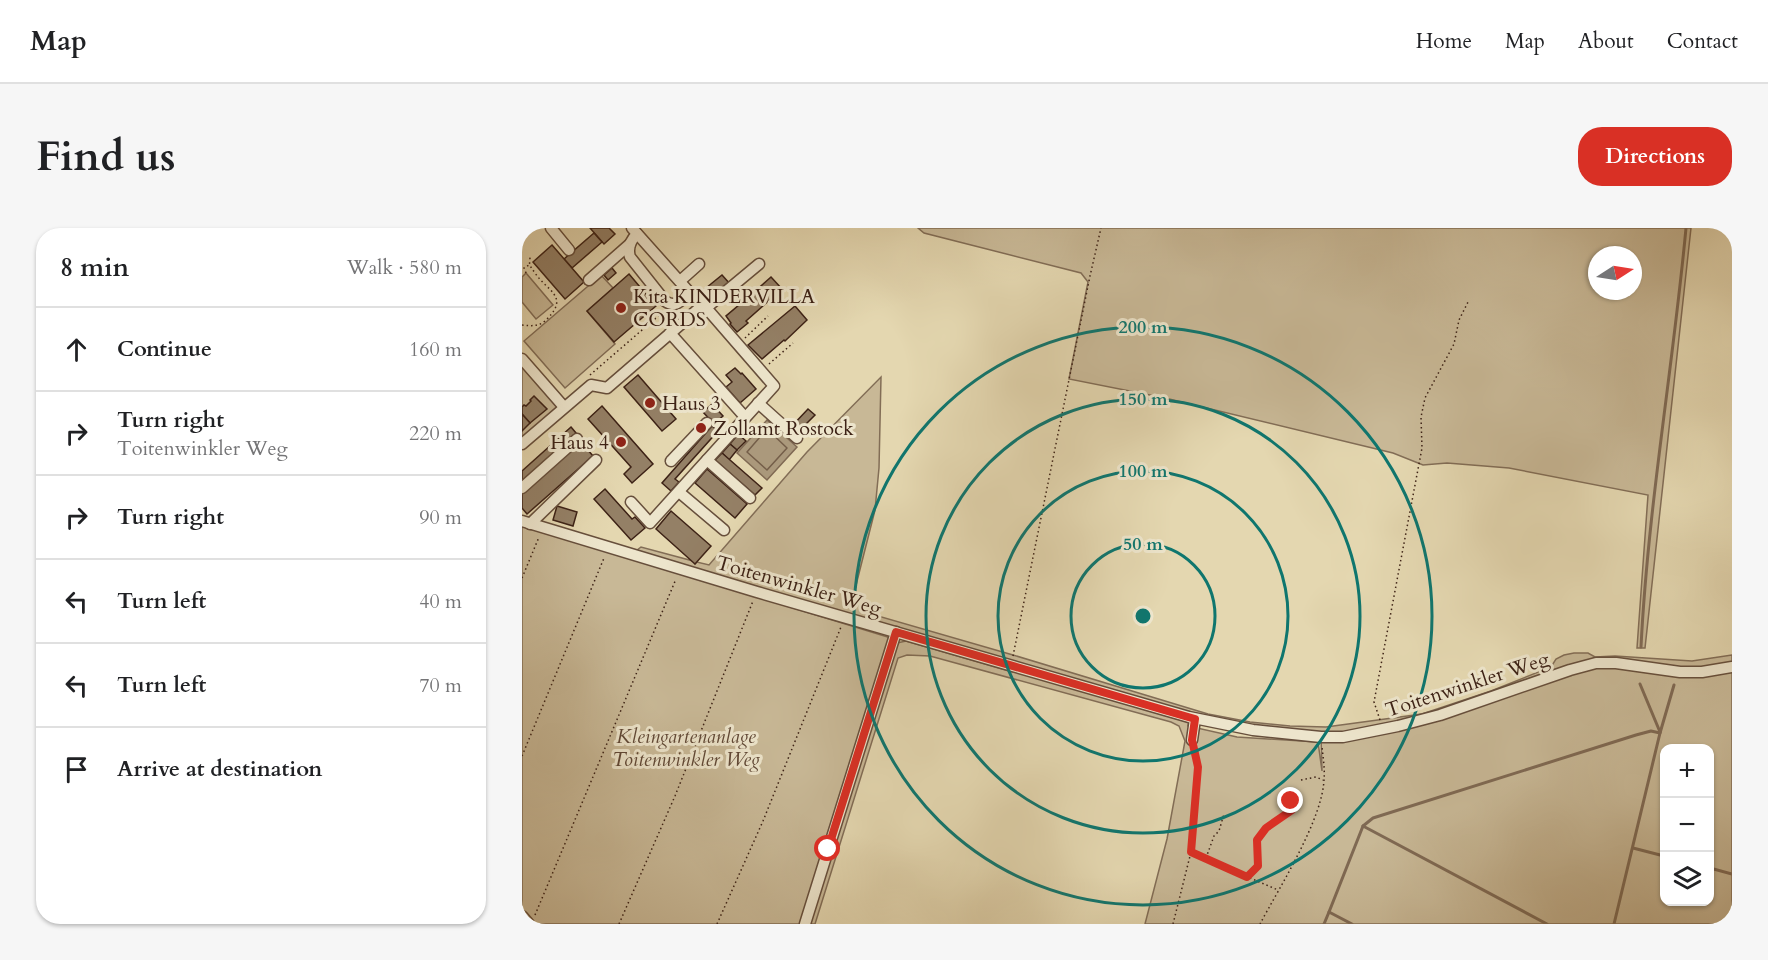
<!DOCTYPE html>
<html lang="en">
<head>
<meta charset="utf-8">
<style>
  body { margin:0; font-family:Cardo,serif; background:#f6f6f6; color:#202124 }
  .controls { position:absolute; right:18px; bottom:18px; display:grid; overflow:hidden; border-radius:12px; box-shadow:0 2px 4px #0004 }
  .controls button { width:54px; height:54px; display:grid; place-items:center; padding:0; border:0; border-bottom:2px solid #e0e0e0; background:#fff; color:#202124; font:30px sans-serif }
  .compass { position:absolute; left:1066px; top:18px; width:54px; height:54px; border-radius:50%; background:#fff; box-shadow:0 2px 4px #0004; rotate:78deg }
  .stop { position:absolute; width:18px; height:18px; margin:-14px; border:4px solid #d93025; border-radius:50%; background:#fff }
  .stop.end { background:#d93025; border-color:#fff; box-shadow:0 2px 6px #0008 }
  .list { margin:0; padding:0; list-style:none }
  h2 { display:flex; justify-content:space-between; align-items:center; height:78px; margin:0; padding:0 24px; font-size:26px }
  h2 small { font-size:20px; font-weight:400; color:#757577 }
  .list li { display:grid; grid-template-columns:39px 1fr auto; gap:18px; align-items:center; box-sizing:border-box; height:84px; padding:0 24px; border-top:2px solid #e0e0e0 }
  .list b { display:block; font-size:22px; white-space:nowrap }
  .list p { margin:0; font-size:20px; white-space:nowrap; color:#757577 }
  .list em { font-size:20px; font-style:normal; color:#757577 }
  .icon { flex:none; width:33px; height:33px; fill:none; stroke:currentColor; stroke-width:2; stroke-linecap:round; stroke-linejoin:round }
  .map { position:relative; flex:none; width:1210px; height:696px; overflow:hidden; border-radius:24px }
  header { display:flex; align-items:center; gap:36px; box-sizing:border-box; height:84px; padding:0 30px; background:#fff; border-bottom:2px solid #e0e0e0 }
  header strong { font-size:28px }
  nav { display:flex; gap:33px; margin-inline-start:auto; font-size:21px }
  .intro { display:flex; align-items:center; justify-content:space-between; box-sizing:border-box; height:144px; padding:0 36px }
  h1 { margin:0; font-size:42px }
  .button { padding:15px 27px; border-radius:24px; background:#d93025; color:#fff; font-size:21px; font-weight:700 }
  main { display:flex; gap:36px; padding:0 36px }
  aside { flex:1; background:#fff; border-radius:24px; box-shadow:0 2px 4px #0004 }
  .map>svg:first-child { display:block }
  .green { fill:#c8b896; stroke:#826d56; stroke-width:1.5; fill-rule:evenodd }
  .water { fill:#ab997c; stroke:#7f6953; stroke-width:1.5 }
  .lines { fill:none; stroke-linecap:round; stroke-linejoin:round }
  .shore { stroke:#745e49; stroke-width:1.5 }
  .stream { stroke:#7f6953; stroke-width:3 }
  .building { fill:#948066; stroke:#3d2216; stroke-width:1.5 }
  .minor-casing { stroke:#674f3c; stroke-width:13 }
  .path { stroke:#3d2216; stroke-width:1.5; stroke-dasharray:1.5 3; stroke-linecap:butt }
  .minor { stroke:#ede5cc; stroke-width:10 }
  .route { stroke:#d93025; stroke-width:8 }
  .ring { fill:none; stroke:#0f766e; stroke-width:3 }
  .poi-dot { fill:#8f2418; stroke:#ede5cc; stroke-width:2 }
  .labels { text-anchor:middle; stroke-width:6; stroke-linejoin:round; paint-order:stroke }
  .poi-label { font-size:20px; fill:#3d2216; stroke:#ede5cc; text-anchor:start }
  .street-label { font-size:20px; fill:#3d2216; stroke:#ede5cc }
  .park-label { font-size:20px; font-style:italic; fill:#604836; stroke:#ede5cc }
  .centre { fill:#0f766e; stroke:#ede5cc; stroke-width:3 }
  .ring-label { font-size:18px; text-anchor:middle; font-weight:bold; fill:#0f766e; stroke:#ede5cc; stroke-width:6; stroke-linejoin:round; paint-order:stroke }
</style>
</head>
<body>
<header>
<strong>Map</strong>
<nav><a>Home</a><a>Map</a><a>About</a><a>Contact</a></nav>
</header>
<div class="intro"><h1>Find us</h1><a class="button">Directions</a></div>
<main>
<aside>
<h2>8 min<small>Walk · 580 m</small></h2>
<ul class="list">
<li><svg class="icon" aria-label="ahead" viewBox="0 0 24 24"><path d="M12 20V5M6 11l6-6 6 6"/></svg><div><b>Continue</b></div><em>160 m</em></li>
<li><svg class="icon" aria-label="right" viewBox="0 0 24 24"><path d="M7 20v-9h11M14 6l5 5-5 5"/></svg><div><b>Turn right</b><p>Toitenwinkler Weg</p></div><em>220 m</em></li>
<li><svg class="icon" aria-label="right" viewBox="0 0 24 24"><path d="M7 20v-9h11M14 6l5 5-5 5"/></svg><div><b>Turn right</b></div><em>90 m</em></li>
<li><svg class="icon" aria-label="left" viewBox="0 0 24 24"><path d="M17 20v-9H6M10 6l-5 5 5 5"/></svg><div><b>Turn left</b></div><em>40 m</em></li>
<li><svg class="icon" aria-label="left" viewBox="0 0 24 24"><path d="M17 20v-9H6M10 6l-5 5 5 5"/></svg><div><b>Turn left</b></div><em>70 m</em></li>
<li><svg class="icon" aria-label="arrive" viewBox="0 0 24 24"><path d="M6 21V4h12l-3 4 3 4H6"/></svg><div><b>Arrive at destination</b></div></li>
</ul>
</aside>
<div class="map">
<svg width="1210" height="696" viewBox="0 0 1210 696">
  <rect width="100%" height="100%" fill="#e4d7b0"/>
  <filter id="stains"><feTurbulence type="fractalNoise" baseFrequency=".00333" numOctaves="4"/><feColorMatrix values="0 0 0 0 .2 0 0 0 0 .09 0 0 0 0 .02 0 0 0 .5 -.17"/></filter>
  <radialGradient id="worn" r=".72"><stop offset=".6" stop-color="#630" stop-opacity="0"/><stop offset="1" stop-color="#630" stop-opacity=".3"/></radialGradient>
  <g class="green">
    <path d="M396,0H1169L1123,420H1115L1126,267L987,240L925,235L901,237L871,225L643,170L547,151L566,54L559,45L402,5ZM1075,27H1111V63H1075Z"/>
    <polygon points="4,45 31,77 14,91 0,74 0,49"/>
    <polygon points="79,47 91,60 65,83 93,116 43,160 2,113"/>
    <polygon points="0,138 37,180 0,211"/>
    <path d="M359,149L357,240L353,282L330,373C335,375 341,378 342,384L491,427L686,486L728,494L768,498L804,499L900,486L969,463L1029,439L1034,431L1042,427L1052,425H1066L1073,429L1093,428L1170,433L1210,427V696H623L645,611L663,513L657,498L649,494L408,428L385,427L376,430L293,696H288L375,415L384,413L490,444L489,438L110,326L119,319L171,333L173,336L175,334L187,337L285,224ZM667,490L799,509L800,543L796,514L715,509L666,498ZM1142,520H1188V674H1142Z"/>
    <polygon points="0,297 369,410 279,696 11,696 0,684"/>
  </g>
  <polygon class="water" points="245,192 275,219 245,252 215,225"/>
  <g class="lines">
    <polygon class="shore" points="245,201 265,220 245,242 225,224"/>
    <g class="stream">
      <path d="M1119,419C1126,278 1151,140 1164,0"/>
      <polyline points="1118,456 1138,504"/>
      <polyline points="841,598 851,590 1114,507 1129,503 1138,505"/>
      <polyline points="1111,620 1142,628"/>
      <polyline points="1188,640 1210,646"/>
      <polyline points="807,684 841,598 1025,696"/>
      <polyline points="802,696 807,684 830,696"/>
      <polyline points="1092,696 1138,505 1152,457"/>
    </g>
  </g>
  <g class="building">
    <polygon points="68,0 87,0 93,6 82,16"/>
    <polygon points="72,5 80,14 50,40 42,31"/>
    <polygon points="30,17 62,54 43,71 11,34"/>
    <polygon points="90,40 94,45 86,52 82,47"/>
    <polygon points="107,46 134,78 92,114 65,83"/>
    <polygon points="200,47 208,56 187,73 179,64"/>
    <polygon points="249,49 260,61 224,93 226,95 215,104 208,96 209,95 204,88 224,71 223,69 231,62 232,64"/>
    <polygon points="273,78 285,92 263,113 262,112 240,131 226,117"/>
    <polygon points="213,140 219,146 220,145 234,161 218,175 204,159 210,154 204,147"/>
    <polygon points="116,147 154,191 140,203 102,159"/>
    <polygon points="12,168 25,181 8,195 0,186 0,179 2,177 4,178 9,173 8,172"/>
    <polygon points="190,176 201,188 192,196 181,184"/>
    <polygon points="80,178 131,236 110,255 102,246 109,239 66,191"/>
    <polygon points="286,181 293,187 275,205 269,199"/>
    <polygon points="0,186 8,195 0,203"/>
    <polygon points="190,198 196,203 153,251 157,254 149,263 140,255"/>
    <polygon points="49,199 54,205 0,253 0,243"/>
    <polygon points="216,206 224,213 215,222 208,216"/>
    <polygon points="59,214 71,228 5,286 0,280 0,266"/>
    <polygon points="208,216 215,222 207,232 200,225"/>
    <polygon points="200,225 240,260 233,267 193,232"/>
    <polygon points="185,241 225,276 213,290 173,255"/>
    <polygon points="83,261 110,291 113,289 123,300 109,312 72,271"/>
    <polygon points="35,278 55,284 51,298 31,292"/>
    <polygon points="149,283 189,318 173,336 134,301"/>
  </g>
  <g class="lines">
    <defs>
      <g id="minor">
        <polyline points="29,0 47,22"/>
        <path d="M115,6C109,12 105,20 108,29L143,73C154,81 159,72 168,65"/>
        <polyline points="67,52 108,16"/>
        <polyline points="158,53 177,36"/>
        <polyline points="184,80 237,36"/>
        <polyline points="148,105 223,189"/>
        <polyline points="0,131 42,179"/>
        <polyline points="236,175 275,210"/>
        <polyline points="0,216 69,157 85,160 181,77"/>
        <polyline points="185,232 228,270"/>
        <polyline points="149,233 185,195"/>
        <polyline points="0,260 55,211"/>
        <polyline points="157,264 202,302"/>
        <polyline points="109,274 128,295 252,158 173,67 168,65 110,0"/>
        <polyline points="0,293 235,364 667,489 731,502 799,509 821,509 876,498 918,487 1048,442 1074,435 1094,435 1158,444 1180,444 1210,439"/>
        <polyline points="8,296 74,232"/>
        <polyline points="670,512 673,491"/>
        <polyline points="0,688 7,696"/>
        <polyline points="283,696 374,404"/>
      </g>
    </defs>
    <use href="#minor" class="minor-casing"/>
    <g class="path">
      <polyline points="4,45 2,40 7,37"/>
      <path d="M0,97C11,98 18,99 26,90C47,68 25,63 13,45C11,42 9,40 8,37C7,36 8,28 9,27"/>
      <polyline points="223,110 246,88"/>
      <polyline points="247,136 271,115"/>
      <polyline points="68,147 142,83"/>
      <polyline points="0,350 17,309"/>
      <polyline points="491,428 568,48 579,0"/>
      <polyline points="858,492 852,474 900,220 899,189 903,170 932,116 937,92 947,72"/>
      <polyline points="0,528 82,330"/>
      <polyline points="779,552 794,549 801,552"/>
      <polyline points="670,625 756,662"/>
      <polyline points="684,630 692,608 697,603 702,586"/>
      <polyline points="725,649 736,638 735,611 744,600 770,582 769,573"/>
      <polyline points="13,687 154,351"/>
      <polyline points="97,696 153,568 231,373"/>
      <polyline points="195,696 241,593 319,399"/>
      <polyline points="651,696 669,624 676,539 672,522"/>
      <path d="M738,696C757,660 801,591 802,551C803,541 801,529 800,519"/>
    </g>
    <use href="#minor" class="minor"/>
  </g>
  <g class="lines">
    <polyline class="route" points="306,621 374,404 673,491 670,512 676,539 669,624 725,649 736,638 735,612 744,600 770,582 769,573"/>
  </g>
  <g class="ring">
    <circle cx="621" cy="388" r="72"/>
    <circle cx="621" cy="388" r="145"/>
    <circle cx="621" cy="388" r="217"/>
    <circle cx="621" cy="388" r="289"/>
  </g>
  <g class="poi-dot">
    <circle cx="99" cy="80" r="6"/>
    <circle cx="128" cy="175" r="6"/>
    <circle cx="179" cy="200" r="6"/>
    <circle cx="99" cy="214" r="6"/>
  </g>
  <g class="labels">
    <g class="poi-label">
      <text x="111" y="75">Kita KINDERVILLA<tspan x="111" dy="23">CORDS</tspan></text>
      <text x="140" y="182">Haus 3</text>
      <text x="191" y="207">Zollamt Rostock</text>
      <text x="87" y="221" text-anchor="end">Haus 4</text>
    </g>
    <g class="street-label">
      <text transform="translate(277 357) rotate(16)" y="7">Toitenwinkler Weg</text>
      <text transform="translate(945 456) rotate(-18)" y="7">Toitenwinkler Weg</text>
    </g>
    <g class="park-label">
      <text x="164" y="515">Kleingartenanlage<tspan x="164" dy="23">Toitenwinkler Weg</tspan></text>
    </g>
  </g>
  <circle cx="621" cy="388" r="9" class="centre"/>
  <g class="ring-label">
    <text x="621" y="105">200 m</text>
    <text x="621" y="177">150 m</text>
    <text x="621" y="249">100 m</text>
    <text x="621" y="322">50 m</text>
  </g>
  <rect width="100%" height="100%" filter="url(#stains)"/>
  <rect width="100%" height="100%" fill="url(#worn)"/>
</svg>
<div class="controls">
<button>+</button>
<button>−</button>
<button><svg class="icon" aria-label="layers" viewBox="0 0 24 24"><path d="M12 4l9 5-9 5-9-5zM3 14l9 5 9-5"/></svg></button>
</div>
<svg class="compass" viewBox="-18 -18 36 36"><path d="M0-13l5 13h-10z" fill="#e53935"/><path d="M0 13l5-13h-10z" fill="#757577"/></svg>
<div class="stop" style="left:306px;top:621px"></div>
<div class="stop end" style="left:769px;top:573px"></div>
</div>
</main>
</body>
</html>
